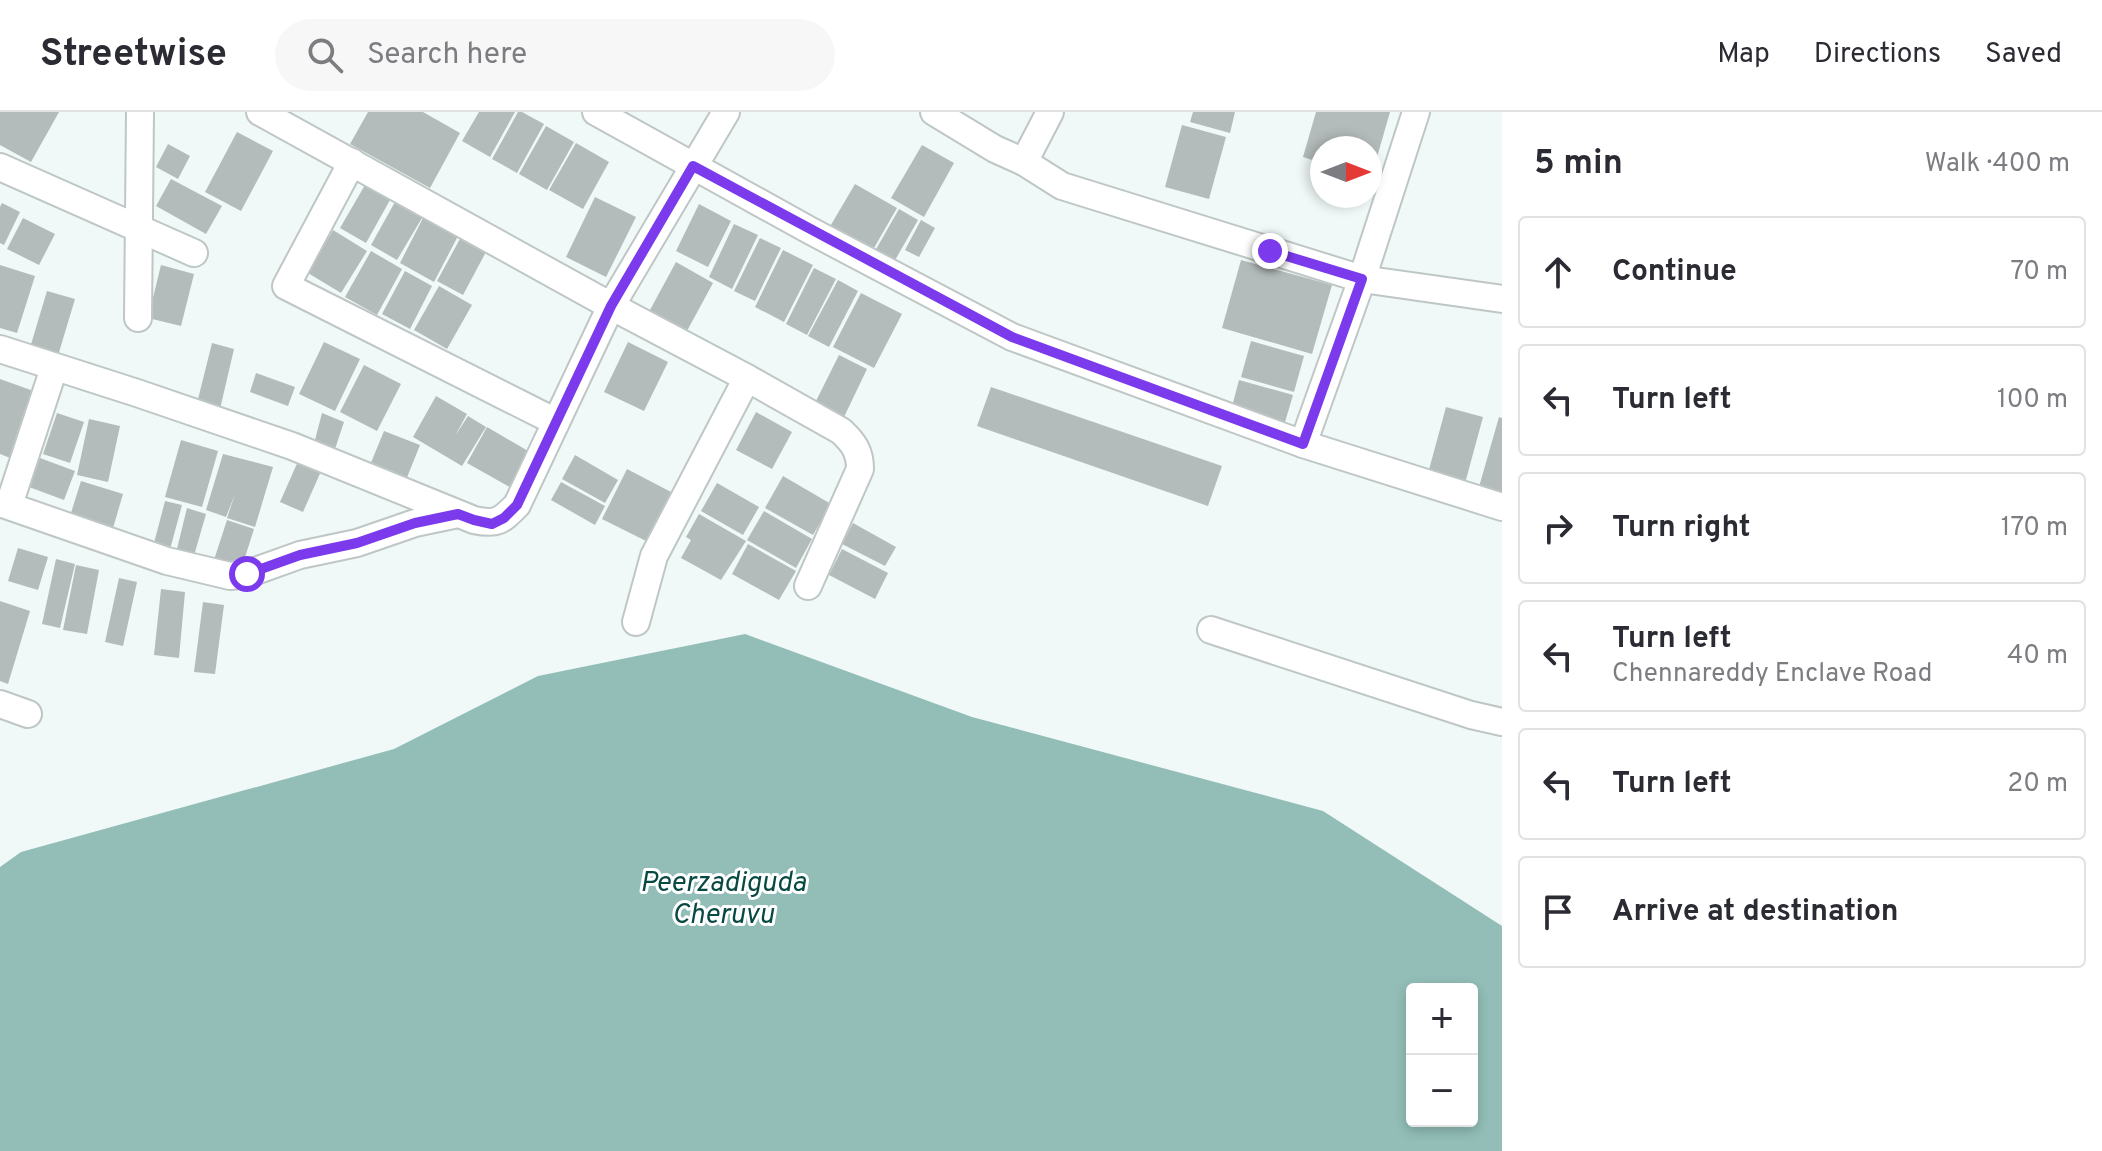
<!DOCTYPE html>
<html lang="en">
<head>
<meta charset="utf-8">
<style>
  body { margin:0; font-family:Overpass,sans-serif; background:#f7f7f7; color:#2b2b33 }
  .controls { position:absolute; right:24px; bottom:24px; display:grid; overflow:hidden; border-radius:8px; box-shadow:0 4px 12px #0003 }
  .controls button { width:72px; height:72px; display:grid; place-items:center; padding:0; border:0; border-bottom:2px solid #e1e1e2; background:#fff; color:#2b2b33; font:40px sans-serif }
  .compass { position:absolute; left:1310px; top:24px; width:72px; height:72px; border-radius:50%; background:#fff; box-shadow:0 4px 12px #0003; rotate:90deg }
  .stop { position:absolute; width:24px; height:24px; margin:-18px; border:6px solid #7c3aed; border-radius:50%; background:#fff }
  .stop.end { background:#7c3aed; border-color:#fff; box-shadow:0 2px 8px #0008 }
  .list { margin:0; padding:0; list-style:none }
  h2 { display:flex; justify-content:space-between; align-items:center; height:104px; margin:0; padding:0 32px; font-size:34px }
  h2 small { font-size:26px; font-weight:400; color:#7c7c81 }
  .list li { display:grid; grid-template-columns:52px 1fr auto; gap:24px; align-items:center; box-sizing:border-box; height:112px; margin:0 16px 16px; padding:0 16px; border:2px solid #e1e1e2; border-radius:8px }
  .list b { display:block; font-size:30px; white-space:nowrap }
  .list p { margin:0; font-size:26px; white-space:nowrap; color:#7c7c81 }
  .list em { font-size:26px; font-style:normal; color:#7c7c81 }
  .icon { flex:none; width:44px; height:44px; fill:none; stroke:currentColor; stroke-width:2; stroke-linecap:round; stroke-linejoin:round }
  .map { position:relative; flex:none; width:1502px; height:1039px; overflow:hidden }
  header { display:flex; align-items:center; gap:48px; box-sizing:border-box; height:112px; padding:0 40px; background:#fff; border-bottom:2px solid #e1e1e2 }
  header strong { font-size:38px }
  nav { display:flex; gap:44px; margin-inline-start:auto; font-size:28px }
  .search { width:560px; height:72px; background:#f7f7f7; display:flex; align-items:center; gap:20px; box-sizing:border-box; padding:0 28px; border-radius:44px; color:#7c7c81; font-size:30px }
  main { display:flex }
  aside { flex:1; background:#fff }
  .map>svg:first-child { display:block }
  .water { fill:#92beb7; fill-rule:evenodd }
  .building { fill:#b4bcbb }
  .lines { fill:none; stroke-linecap:round; stroke-linejoin:round }
  .minor-casing { stroke:#bec7c5; stroke-width:30 }
  .minor { stroke:#fff; stroke-width:26 }
  .route { stroke:#7c3aed; stroke-width:10 }
  .labels { text-anchor:middle; stroke-width:6; stroke-linejoin:round; paint-order:stroke }
  .water-label { font-size:28px; font-style:italic; fill:#084a43; stroke:#fff }
</style>
</head>
<body>
<header>
<strong>Streetwise</strong>
<div class="search"><svg class="icon" aria-label="search" viewBox="0 0 24 24"><circle cx="10" cy="10" r="6"/><path d="M15 15l6 6"/></svg>Search here</div>
<nav><a>Map</a><a>Directions</a><a>Saved</a></nav>
</header>
<main>
<div class="map">
<svg width="1502" height="1039" viewBox="0 0 1502 1039">
  <rect width="100%" height="100%" fill="#f0f9f7"/>
  <path class="water" d="M745,522L972,605L1323,699L1502,814V1039H0V755L21,740L394,637L538,564ZM1412,877H1472V1009H1412Z"/>
  <g class="building">
    <polygon points="0,0 59,0 31,50 0,33"/>
    <polygon points="368,0 423,0 460,21 430,76 350,32"/>
    <polygon points="479,0 515,0 490,45 462,29"/>
    <polygon points="518,0 522,0 544,12 517,61 492,47"/>
    <polygon points="1193,0 1235,0 1230,21 1190,10"/>
    <polygon points="1316,0 1390,0 1371,66 1370,36 1322,36 1322,51 1303,45"/>
    <polygon points="1182,13 1226,25 1209,87 1165,75"/>
    <polygon points="546,14 574,30 547,78 519,62"/>
    <polygon points="237,20 273,39 241,99 205,80"/>
    <polygon points="576,31 609,50 583,97 549,78"/>
    <polygon points="168,32 190,44 178,67 156,55"/>
    <polygon points="922,33 954,51 924,105 891,86"/>
    <polygon points="171,67 222,94 206,122 156,94"/>
    <polygon points="855,72 897,96 870,143 828,118"/>
    <polygon points="365,73 390,88 366,131 340,116"/>
    <polygon points="595,85 636,105 606,165 566,145"/>
    <polygon points="395,90 422,106 397,148 371,133"/>
    <polygon points="2,91 20,100 4,133 0,131 0,95"/>
    <polygon points="699,92 731,109 708,155 676,139"/>
    <polygon points="899,97 918,108 894,150 875,139"/>
    <polygon points="23,106 55,122 39,153 7,137"/>
    <polygon points="423,106 458,124 434,170 400,151"/>
    <polygon points="921,108 935,116 919,145 905,138"/>
    <polygon points="734,112 758,123 732,177 709,165"/>
    <polygon points="333,118 367,139 341,181 308,161"/>
    <polygon points="461,125 487,138 463,183 437,169"/>
    <polygon points="760,126 781,136 755,189 734,179"/>
    <polygon points="783,138 813,153 784,210 755,195"/>
    <polygon points="371,139 402,157 377,203 345,185"/>
    <polygon points="1241,148 1332,173 1312,242 1222,216"/>
    <polygon points="676,150 713,171 681,230 644,209"/>
    <polygon points="0,153 35,164 17,221 0,216"/>
    <polygon points="161,153 194,162 181,214 148,206"/>
    <polygon points="814,156 836,167 807,223 786,212"/>
    <polygon points="405,159 432,174 410,217 382,202"/>
    <polygon points="838,168 858,179 829,235 808,224"/>
    <polygon points="439,174 472,193 447,237 414,218"/>
    <polygon points="47,179 75,187 57,247 29,239"/>
    <polygon points="861,181 902,202 874,256 833,235"/>
    <polygon points="1251,229 1304,244 1294,280 1241,265"/>
    <polygon points="324,230 360,247 335,299 299,282"/>
    <polygon points="628,230 668,250 644,299 604,280"/>
    <polygon points="212,231 234,237 220,297 197,291"/>
    <polygon points="839,243 867,257 844,305 815,291"/>
    <polygon points="364,253 401,272 377,319 340,300"/>
    <polygon points="256,261 295,275 288,294 250,280"/>
    <polygon points="0,267 42,282 18,349 0,342"/>
    <polygon points="1239,268 1293,283 1283,317 1230,302"/>
    <polygon points="991,275 1222,354 1208,394 977,314"/>
    <polygon points="436,284 467,302 455,324 468,304 486,315 462,354 413,325"/>
    <polygon points="1446,295 1483,305 1464,375 1427,365"/>
    <polygon points="756,300 792,320 772,357 736,338"/>
    <polygon points="57,301 84,310 70,351 43,342"/>
    <polygon points="322,301 344,310 333,343 315,328"/>
    <polygon points="1499,305 1502,306 1502,389 1477,382"/>
    <polygon points="89,307 120,314 108,370 77,363"/>
    <polygon points="487,315 535,343 515,378 467,351"/>
    <polygon points="384,319 420,333 404,373 368,358"/>
    <polygon points="181,328 218,339 202,395 165,385"/>
    <polygon points="223,342 273,355 255,415 227,406 235,382 226,405 206,398"/>
    <polygon points="575,343 618,368 605,391 562,367"/>
    <polygon points="40,346 75,359 64,388 29,375"/>
    <polygon points="299,347 322,357 303,400 280,390"/>
    <polygon points="627,357 673,381 648,430 602,407"/>
    <polygon points="783,364 831,392 813,423 765,396"/>
    <polygon points="81,369 123,382 113,416 70,404"/>
    <polygon points="561,370 605,394 595,413 551,388"/>
    <polygon points="717,371 759,395 743,423 701,399"/>
    <polygon points="165,389 182,393 169,441 153,435"/>
    <polygon points="187,396 206,402 193,447 176,441"/>
    <polygon points="764,399 812,427 796,456 747,428"/>
    <polygon points="699,402 746,429 721,468 681,446 691,428 686,425"/>
    <polygon points="227,408 254,417 240,461 212,454"/>
    <polygon points="853,411 896,435 885,454 842,432"/>
    <polygon points="748,432 796,459 779,488 732,462"/>
    <polygon points="18,436 48,445 38,478 8,469"/>
    <polygon points="842,437 888,461 875,487 829,463"/>
    <polygon points="56,447 75,452 60,516 42,512"/>
    <polygon points="76,453 99,458 87,522 63,518"/>
    <polygon points="119,466 137,470 123,534 105,530"/>
    <polygon points="161,477 185,480 179,546 154,543"/>
    <polygon points="0,489 30,499 8,572 0,569"/>
    <polygon points="203,490 224,493 215,562 194,560"/>
  </g>
  <g class="lines">
    <defs>
      <g id="minor">
        <path d="M260,0L611,194L747,266L841,319C854,331 860,340 860,357L808,474"/>
        <polyline points="596,0 809,118 1012,225 1303,332 1502,395"/>
        <polyline points="934,0 995,37 1024,50 1050,0"/>
        <polyline points="352,50 286,174 556,310"/>
        <polyline points="1024,50 1062,74 1362,167 1502,187"/>
        <polyline points="0,55 194,141"/>
        <polyline points="138,206 140,0"/>
        <path d="M0,237L137,281L292,334L474,408C497,413 501,409 517,393L611,194L726,0"/>
        <polyline points="1303,332 1362,167 1416,0"/>
        <polyline points="0,391 167,449 230,464 247,462 300,443 357,431 415,411 458,402"/>
        <polyline points="9,393 54,256"/>
        <polyline points="636,510 654,444 747,266"/>
        <polyline points="1211,518 1471,603 1502,610"/>
        <polyline points="0,592 28,602"/>
      </g>
    </defs>
    <use href="#minor" class="minor-casing"/>
    <use href="#minor" class="minor"/>
  </g>
  <g class="lines">
    <polyline class="route" points="247,462 300,443 357,431 415,411 458,402 474,408 492,412 504,406 517,393 611,194 693,54 1012,225 1303,332 1362,167 1270,139"/>
  </g>
  <g class="labels">
    <g class="water-label">
      <text x="723" y="779">Peerzadiguda<tspan x="723" dy="32">Cheruvu</tspan></text>
    </g>
  </g>
</svg>
<div class="controls">
<button>+</button>
<button>−</button>
</div>
<svg class="compass" viewBox="-18 -18 36 36"><path d="M0-13l5 13h-10z" fill="#e53935"/><path d="M0 13l5-13h-10z" fill="#7c7c81"/></svg>
<div class="stop" style="left:247px;top:462px"></div>
<div class="stop end" style="left:1270px;top:139px"></div>
</div>
<aside>
<h2>5 min<small>Walk · 400 m</small></h2>
<ul class="list">
<li><svg class="icon" aria-label="ahead" viewBox="0 0 24 24"><path d="M12 20V5M6 11l6-6 6 6"/></svg><div><b>Continue</b></div><em>70 m</em></li>
<li><svg class="icon" aria-label="left" viewBox="0 0 24 24"><path d="M17 20v-9H6M10 6l-5 5 5 5"/></svg><div><b>Turn left</b></div><em>100 m</em></li>
<li><svg class="icon" aria-label="right" viewBox="0 0 24 24"><path d="M7 20v-9h11M14 6l5 5-5 5"/></svg><div><b>Turn right</b></div><em>170 m</em></li>
<li><svg class="icon" aria-label="left" viewBox="0 0 24 24"><path d="M17 20v-9H6M10 6l-5 5 5 5"/></svg><div><b>Turn left</b><p>Chennareddy Enclave Road</p></div><em>40 m</em></li>
<li><svg class="icon" aria-label="left" viewBox="0 0 24 24"><path d="M17 20v-9H6M10 6l-5 5 5 5"/></svg><div><b>Turn left</b></div><em>20 m</em></li>
<li><svg class="icon" aria-label="arrive" viewBox="0 0 24 24"><path d="M6 21V4h12l-3 4 3 4H6"/></svg><div><b>Arrive at destination</b></div></li>
</ul>
</aside>
</main>
</body>
</html>
